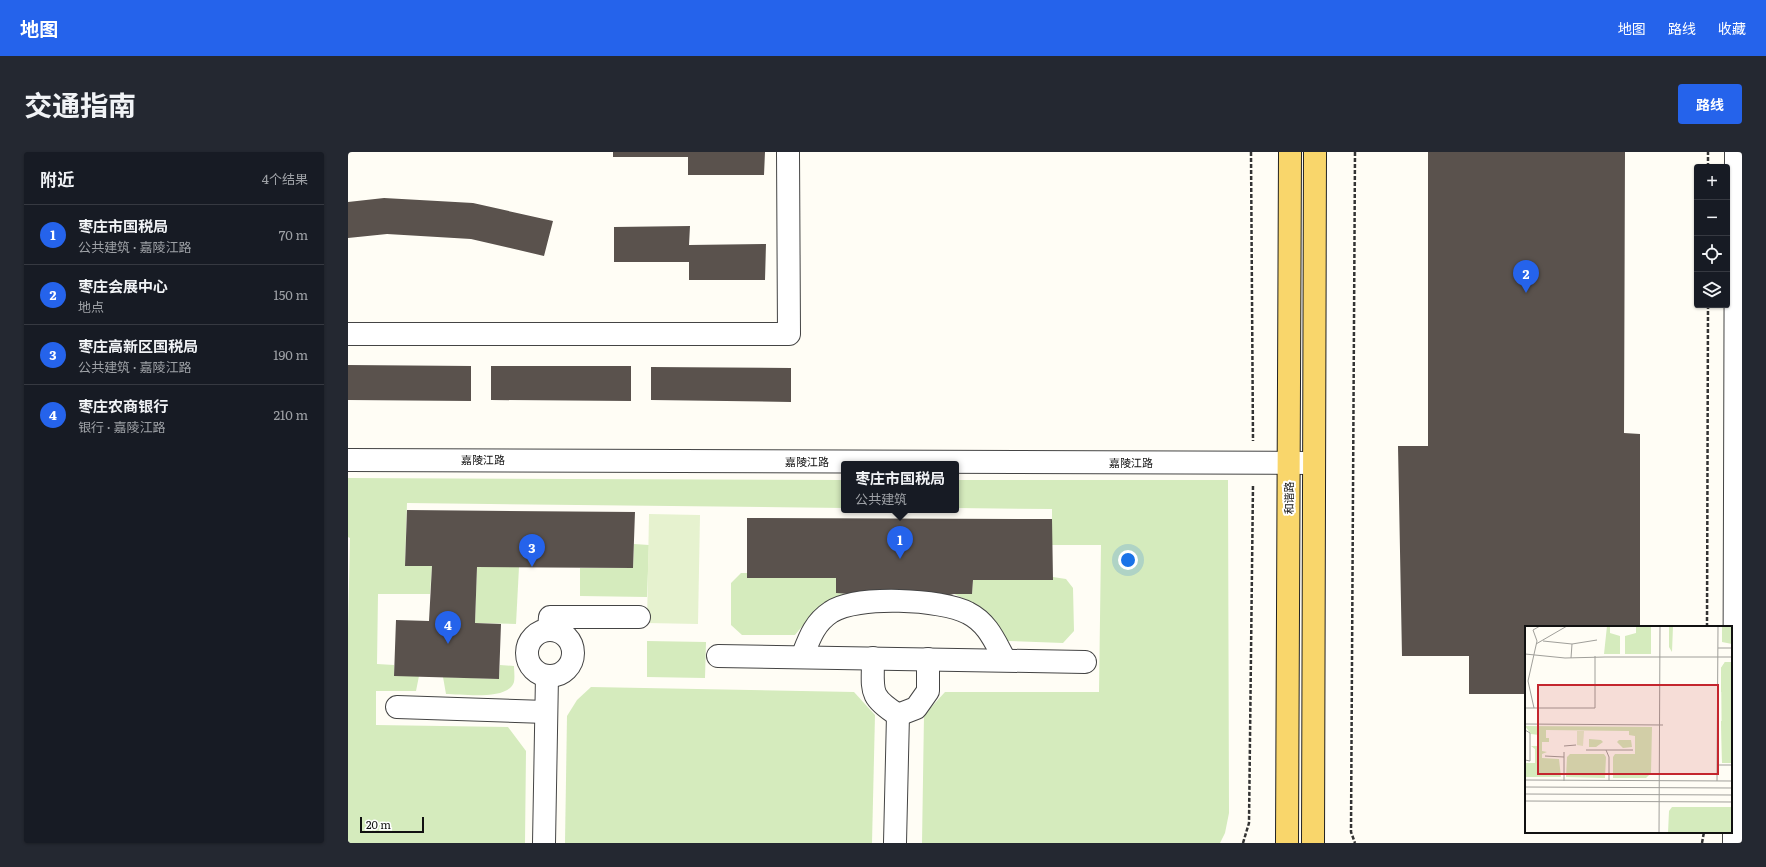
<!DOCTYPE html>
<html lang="zh">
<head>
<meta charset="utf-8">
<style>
  body { margin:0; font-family:Literata,"Noto Sans SC",serif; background:#242831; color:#f1f3f6 }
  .controls { position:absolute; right:12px; top:12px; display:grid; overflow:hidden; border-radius:4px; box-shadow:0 1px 3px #0004 }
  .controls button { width:36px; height:36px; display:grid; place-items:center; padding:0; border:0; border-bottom:1px solid #363941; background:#171b24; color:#f1f3f6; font:20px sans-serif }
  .scale { position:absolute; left:12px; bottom:10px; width:64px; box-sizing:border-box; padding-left:4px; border:2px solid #111; border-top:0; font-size:11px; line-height:14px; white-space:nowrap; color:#111; -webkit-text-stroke:3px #fff; paint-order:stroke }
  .you { position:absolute; left:780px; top:408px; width:14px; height:14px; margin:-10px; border:3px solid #fff; border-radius:50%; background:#1a73e8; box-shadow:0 0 0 6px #1a73e833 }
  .badge { display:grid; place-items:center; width:26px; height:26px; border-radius:50%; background:#2563eb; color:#fff; font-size:13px; font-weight:700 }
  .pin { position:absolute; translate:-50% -33px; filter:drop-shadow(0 1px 2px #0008) }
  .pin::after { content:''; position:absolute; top:21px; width:14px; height:12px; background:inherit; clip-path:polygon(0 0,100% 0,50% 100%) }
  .popup { position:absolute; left:493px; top:309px; width:118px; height:52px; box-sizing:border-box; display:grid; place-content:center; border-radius:4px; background:#171b24; filter:drop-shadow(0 1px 3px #0005); font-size:13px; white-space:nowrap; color:#9ea1a6 }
  .popup b { font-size:15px; color:#f1f3f6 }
  .popup::after { content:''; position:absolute; left:50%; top:100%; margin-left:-8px; border:8px solid transparent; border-top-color:#171b24 }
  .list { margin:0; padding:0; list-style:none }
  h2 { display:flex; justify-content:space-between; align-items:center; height:52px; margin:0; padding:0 16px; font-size:17px }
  h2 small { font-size:13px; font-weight:400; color:#9ea1a6 }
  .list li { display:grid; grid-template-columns:26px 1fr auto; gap:12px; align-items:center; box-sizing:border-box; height:60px; padding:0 16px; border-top:1px solid #363941 }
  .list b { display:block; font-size:15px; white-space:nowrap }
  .list p { margin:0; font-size:13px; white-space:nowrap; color:#9ea1a6 }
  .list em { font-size:13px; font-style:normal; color:#9ea1a6 }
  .icon { flex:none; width:22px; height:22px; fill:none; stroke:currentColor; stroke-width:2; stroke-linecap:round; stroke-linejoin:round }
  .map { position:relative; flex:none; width:1394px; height:691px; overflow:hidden; border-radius:4px }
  header { display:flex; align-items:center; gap:24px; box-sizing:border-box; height:56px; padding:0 20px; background:#2563eb; color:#fff }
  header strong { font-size:19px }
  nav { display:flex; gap:22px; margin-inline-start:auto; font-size:14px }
  .intro { display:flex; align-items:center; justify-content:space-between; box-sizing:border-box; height:96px; padding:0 24px }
  h1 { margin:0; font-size:28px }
  .button { padding:10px 18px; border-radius:4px; background:#2563eb; color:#fff; font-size:14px; font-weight:700 }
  main { display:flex; gap:24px; padding:0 24px }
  aside { flex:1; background:#171b24; border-radius:4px; box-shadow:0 1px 3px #0004 }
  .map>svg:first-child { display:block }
  .garden { fill:#d5ebbd }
  .pitch { fill:#e6f2cf }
  .building { fill:#5a524d }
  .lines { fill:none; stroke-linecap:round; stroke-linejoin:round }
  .minor-casing { stroke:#444; stroke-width:24 }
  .major-casing { stroke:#222; stroke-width:24 }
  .path { stroke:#333; stroke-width:2.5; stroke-dasharray:4 2; stroke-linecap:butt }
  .minor { stroke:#fff; stroke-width:22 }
  .major { stroke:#f9d66b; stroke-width:22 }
  .labels { text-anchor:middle; stroke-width:4; stroke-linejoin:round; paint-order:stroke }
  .street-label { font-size:11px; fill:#111; stroke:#fff }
  .inset-road { fill:none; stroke:#a09f9a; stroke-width:1 }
  .view { fill:#c4262e; fill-opacity:0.15; stroke:#c4262e; stroke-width:2 }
  .inset-edge { fill:none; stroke:#111; stroke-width:2 }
</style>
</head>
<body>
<header>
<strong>地图</strong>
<nav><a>地图</a><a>路线</a><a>收藏</a></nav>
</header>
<div class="intro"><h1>交通指南</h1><a class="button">路线</a></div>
<main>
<aside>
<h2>附近<small>4个结果</small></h2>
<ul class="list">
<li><span class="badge">1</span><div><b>枣庄市国税局</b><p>公共建筑 · 嘉陵江路</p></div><em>70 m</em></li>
<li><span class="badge">2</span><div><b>枣庄会展中心</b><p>地点</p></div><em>150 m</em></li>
<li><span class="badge">3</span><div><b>枣庄高新区国税局</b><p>公共建筑 · 嘉陵江路</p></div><em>190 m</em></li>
<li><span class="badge">4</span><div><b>枣庄农商银行</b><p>银行 · 嘉陵江路</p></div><em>210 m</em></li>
</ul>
</aside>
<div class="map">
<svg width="1394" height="691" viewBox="0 0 1394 691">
  <rect width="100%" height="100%" fill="#fffdf5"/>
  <g class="garden">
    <polygon points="0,326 496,328 496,356 59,351 57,414 84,414 82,442 30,442 29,512 46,513 46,524 71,524 68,539 28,539 28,573 160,575 178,599 177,691 0,691 0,477 2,386 0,385"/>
    <polygon points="608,328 880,328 881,661 877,681 872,691 574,691 576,563 597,540 751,540 753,393 704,393 704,357 608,356"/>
    <polygon points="286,392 301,393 299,445 232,444 232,416 285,416"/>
    <polygon points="129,415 171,415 168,472 127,471"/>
    <path d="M393,421H399V426H488V441L502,442C478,451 463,463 447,483H394L383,473V431Z"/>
    <path d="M705,425L718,427L725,436L726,479L715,491L660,489C645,468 630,452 606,442H624L625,428H705Z"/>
    <polygon points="299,489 358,490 357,526 299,525"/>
    <path d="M152,513L166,514C166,518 167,525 166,530C160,549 114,542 98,542L95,525L151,527Z"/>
    <polygon points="243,535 506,540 527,563 524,691 217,691 219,564 229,548"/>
  </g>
  <polygon class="pitch" points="301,362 352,363 350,472 299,471"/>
  <g class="building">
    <polygon points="265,0 417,0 416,23 340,23 340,5 265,5"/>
    <polygon points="1080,0 1277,0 1276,281 1292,282 1292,475 1178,475 1178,542 1121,542 1121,504 1054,504 1050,294 1080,294"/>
    <polygon points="36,46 125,51 205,69 196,104 123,87 39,82 0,86 0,50"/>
    <polygon points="342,74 341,93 418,92 417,128 341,128 341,110 266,110 266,75"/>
    <polygon points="0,213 123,214 123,249 0,248"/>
    <polygon points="143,214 283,214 283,249 143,248"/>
    <polygon points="303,215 443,216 443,250 303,248"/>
    <polygon points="59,358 287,360 285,416 129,415 127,471 153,472 151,527 46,524 48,468 81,469 84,414 57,414"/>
    <polygon points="399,366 704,367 705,428 625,428 624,442 606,442 575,449 535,448 502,442 488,441 488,426 399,426"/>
  </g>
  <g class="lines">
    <defs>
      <g id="minor">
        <polyline points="0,182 441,182 440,0"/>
        <polyline points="0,308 966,311"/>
        <polyline points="201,477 202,465 291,465"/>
        <circle cx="202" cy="501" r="23"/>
        <polyline points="370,504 737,510"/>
        <path d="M454,505C461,487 466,471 483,460C508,443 594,447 620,461C640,471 647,490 657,508"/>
        <path d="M525,506C525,539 520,544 550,563"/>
        <polyline points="49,555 198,560"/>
        <polyline points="550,563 568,556 580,539 580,507"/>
        <polyline points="196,691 199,524"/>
        <polyline points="547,691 550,563"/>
        <polyline points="1386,691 1388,0"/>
      </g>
      <g id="major">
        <polyline points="939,691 942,0"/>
        <polyline points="965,691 967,0"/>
      </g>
    </defs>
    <use href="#minor" class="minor-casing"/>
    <use href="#major" class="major-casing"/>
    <g class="path">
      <polyline points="903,0 905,289"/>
      <polyline points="1007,0 1003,680 1007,691"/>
      <polyline points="1360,15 1360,0"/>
      <polyline points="1359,475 1360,153"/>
      <polyline points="895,691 901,671 905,332"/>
      <polyline points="1354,691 1356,680"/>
    </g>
    <use href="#minor" class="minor"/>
    <use href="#major" class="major"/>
  </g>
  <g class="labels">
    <g class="street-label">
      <text x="135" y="312">嘉陵江路</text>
      <text x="459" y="314">嘉陵江路</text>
      <text x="783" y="315">嘉陵江路</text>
      <text transform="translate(941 346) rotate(-90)" y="4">和谐路</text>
    </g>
  </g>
  <g transform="translate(1177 474)">
    <rect width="207" height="207" fill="#fffdf5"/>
    <path d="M200,36H207V137H197L196,42ZM147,181H207V207H143L144,185Z" fill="#d5ebbd"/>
    <path d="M82,0H93L85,1V7L95,10V28H79ZM111,0H126V28H100V10L111,7ZM144,0H148L147,26L144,21ZM197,0H207V18L197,16ZM200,36H207V66H196V42ZM196,95H207V137H197ZM0,100L127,101L126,147L121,152H88V131L90,128H110V110L104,109V105L21,104V112H24V116H17V125L22,126L17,128V132L34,133L36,151H0V137H10V123L6,120H13L14,109L6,108ZM64,113L76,114L78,116L71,121H64ZM94,114H106L107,121L98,122L92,116ZM45,128H79L81,131L80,152L41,151L42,131Z" fill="#d5ebbd"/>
    <path d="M52,105H59L58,120L52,119Z" fill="#e6f2cf"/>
    <path class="inset-road" d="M18,15L47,18L72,14M11,18L42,0M193,22H207M0,28L40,32L80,31M80,31H207M46,32L47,18M0,82H70V30M9,82L3,55L12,15L8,4L15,0M0,98L138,99M0,104L5,107V135L0,134M39,120L51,119M61,124H108M81,124L84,131V155M20,130L39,131M192,139H207M0,154L207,155M39,155V126M192,155L193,0M0,161L207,162M0,168L207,169M0,175L207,176M134,207L135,0"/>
    <path class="view" d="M13,59H193V148H13Z"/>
    <rect width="207" height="207" class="inset-edge"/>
  </g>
</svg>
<div class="controls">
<button>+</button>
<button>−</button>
<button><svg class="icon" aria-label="locate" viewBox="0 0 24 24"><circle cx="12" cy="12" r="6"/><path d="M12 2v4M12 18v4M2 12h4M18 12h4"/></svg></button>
<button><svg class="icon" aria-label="layers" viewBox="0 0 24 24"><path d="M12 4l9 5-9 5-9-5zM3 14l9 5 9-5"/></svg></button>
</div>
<div class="scale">20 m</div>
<div class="you"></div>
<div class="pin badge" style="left:552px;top:407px">1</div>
<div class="popup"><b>枣庄市国税局</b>公共建筑</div>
<div class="pin badge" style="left:1178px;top:141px">2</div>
<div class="pin badge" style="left:184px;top:415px">3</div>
<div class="pin badge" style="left:100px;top:492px">4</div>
</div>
</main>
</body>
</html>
